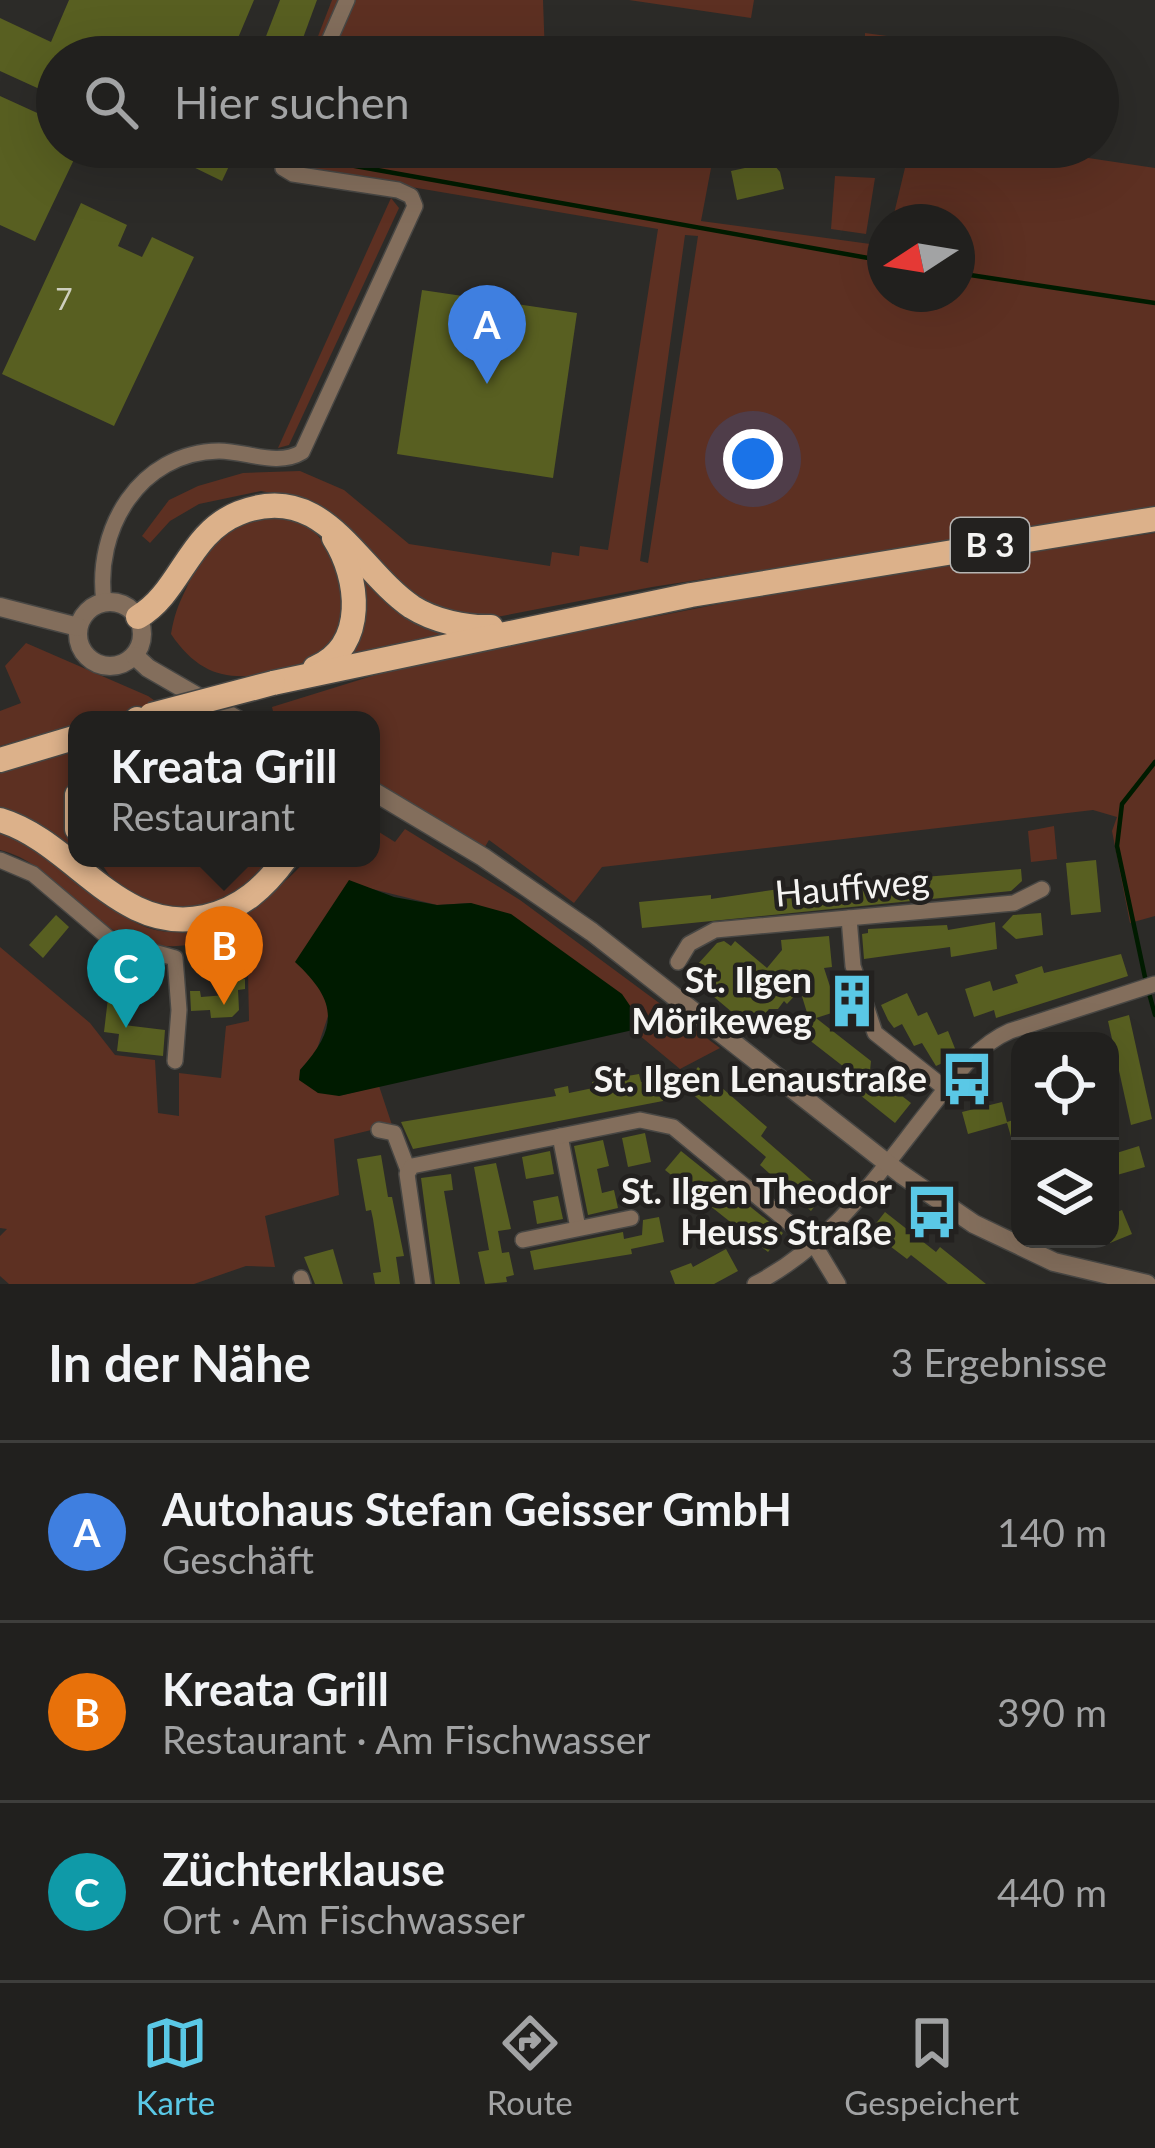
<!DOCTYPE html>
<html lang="de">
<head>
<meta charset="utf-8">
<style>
  body { margin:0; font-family:Lato,sans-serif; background:#2d2d2b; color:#f1f3f6 }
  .controls { position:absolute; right:36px; bottom:36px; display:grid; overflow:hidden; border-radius:24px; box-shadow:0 12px 48px #0002 }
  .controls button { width:108px; height:108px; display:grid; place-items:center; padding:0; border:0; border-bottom:3px solid #3e3e3c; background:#21201e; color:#f1f3f6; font:60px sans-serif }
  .compass { position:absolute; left:867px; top:204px; width:108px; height:108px; border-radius:50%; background:#21201e; box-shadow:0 12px 48px #0002; rotate:258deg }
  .you { position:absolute; left:753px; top:459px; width:42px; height:42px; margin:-30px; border:9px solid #fff; border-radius:50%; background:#1a73e8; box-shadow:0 0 0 18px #1a73e833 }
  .badge { display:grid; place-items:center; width:78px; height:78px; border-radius:50%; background:#5ac8e6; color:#fff; font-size:39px; font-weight:700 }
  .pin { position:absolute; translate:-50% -99px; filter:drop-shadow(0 3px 6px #0008) }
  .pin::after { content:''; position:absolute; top:63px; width:42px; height:36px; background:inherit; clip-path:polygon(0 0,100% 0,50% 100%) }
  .popup { position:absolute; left:68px; top:711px; width:312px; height:156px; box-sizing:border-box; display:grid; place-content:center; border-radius:24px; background:#21201e; filter:drop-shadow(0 3px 9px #0005); font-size:39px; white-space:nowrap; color:#a2a3a4 }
  .popup b { font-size:45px; color:#f1f3f6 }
  .popup::after { content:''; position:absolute; left:50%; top:100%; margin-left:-24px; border:24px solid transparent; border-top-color:#21201e }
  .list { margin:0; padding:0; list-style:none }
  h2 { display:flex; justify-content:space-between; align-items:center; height:156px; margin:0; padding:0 48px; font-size:51px }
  h2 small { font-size:39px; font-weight:400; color:#a2a3a4 }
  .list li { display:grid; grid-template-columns:78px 1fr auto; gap:36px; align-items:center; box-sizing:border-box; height:180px; padding:0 48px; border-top:3px solid #3e3e3c }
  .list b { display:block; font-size:45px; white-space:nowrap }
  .list p { margin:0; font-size:39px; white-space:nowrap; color:#a2a3a4 }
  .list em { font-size:39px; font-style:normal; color:#a2a3a4 }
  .icon { flex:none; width:66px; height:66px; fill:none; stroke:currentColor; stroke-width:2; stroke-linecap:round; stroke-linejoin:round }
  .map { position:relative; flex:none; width:1155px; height:1284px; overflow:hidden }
  .search { position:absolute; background:#21201e; box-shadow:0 12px 48px #0002; left:36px; right:36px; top:36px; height:132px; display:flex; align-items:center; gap:30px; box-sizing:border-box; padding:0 42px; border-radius:66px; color:#a2a3a4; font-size:45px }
  .sheet { height:696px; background:#21201e }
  nav { display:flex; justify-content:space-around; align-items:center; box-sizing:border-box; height:168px; border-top:3px solid #3e3e3c; background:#21201e; font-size:33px; color:#a2a3a4 }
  nav a { display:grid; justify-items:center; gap:6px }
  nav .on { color:#5ac8e6 }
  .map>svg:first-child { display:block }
  .green { fill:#5d3022; fill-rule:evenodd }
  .water { fill:#001b00 }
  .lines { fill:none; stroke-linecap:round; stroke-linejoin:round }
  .stream { stroke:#001b00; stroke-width:4.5 }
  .building { fill:#585f21 }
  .minor-casing { stroke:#484744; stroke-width:18 }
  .tertiary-casing { stroke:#484744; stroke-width:21 }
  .primary-casing { stroke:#484744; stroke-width:27 }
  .minor { stroke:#836e5c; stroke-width:15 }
  .tertiary { stroke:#836e5c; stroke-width:18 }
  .primary { stroke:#dcb18a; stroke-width:24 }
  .primary-bridge-casing { stroke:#484744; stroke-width:27; stroke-linecap:butt }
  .primary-bridge { stroke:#dcb18a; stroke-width:24 }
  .labels { text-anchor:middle; stroke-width:9; stroke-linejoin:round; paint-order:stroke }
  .number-label { font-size:30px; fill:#cecfbe }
  .shield { fill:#23211f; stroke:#b6b5b3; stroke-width:3 }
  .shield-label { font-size:33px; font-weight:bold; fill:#f5f4f2 }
  .street-label { font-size:36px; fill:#f5f4f2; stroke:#23211f }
  .poi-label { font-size:36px; font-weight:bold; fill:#f5f4f2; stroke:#23211f; text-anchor:end }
</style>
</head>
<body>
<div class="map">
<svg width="1155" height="1284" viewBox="0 0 1155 1284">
  <rect width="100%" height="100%" fill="#2c2b28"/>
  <g class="green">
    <polygon points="332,0 543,0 545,57 310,57"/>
    <polygon points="629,0 754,0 751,18"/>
    <polygon points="865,33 1041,57 865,57"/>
    <path d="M290,147H715L701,221L885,246V294H957V222H892L910,147H1034L1035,150L1155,168V510L652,587L481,620L414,601L292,497L261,491L199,504L170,521L150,543L142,536L169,500L198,486L243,473L300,471L344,490L409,544L550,566L552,552L579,556L580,546L608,550L658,229L299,168ZM685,235L698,236L648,563L640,561Z"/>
    <polygon points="835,176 875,178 866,234 831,229"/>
    <polygon points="391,198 399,208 289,445 278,448"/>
    <path d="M276,514C313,525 320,532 335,566C359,620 341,655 285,670C235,682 202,680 171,634C174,616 178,605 186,589C213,534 216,531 276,514Z"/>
    <polygon points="1155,533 1155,916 1130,923 1112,831 1117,817 1093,810 602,867 574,903 489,840 483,850 371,778 371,720 275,720 272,707 401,667 734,601 835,581"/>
    <path d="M358,561L457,632L342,658C364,619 373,605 358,561Z"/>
    <polygon points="26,643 148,696 158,703 93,720 77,720 77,724 0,746 0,711 21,703 5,666"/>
    <polygon points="77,749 70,820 76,841 75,857 0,812 0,773"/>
    <polygon points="1054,826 1057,859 1031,862 1028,831"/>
    <path d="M371,827L395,842L405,829L520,900L720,1048L680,1069L633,1030L635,1013L471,903L437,905L360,886L322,987L329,1013L316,1052L300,1070L339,1096L379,1086L392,1125L334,1139L339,1195L265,1216L275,1267L246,1266L194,1284H9L0,1276V1236L7,1229L0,1228V947L90,1023L115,1055L155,1060L158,1113L179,1116V1073L221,1078L226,1026L249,1021L247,925C177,961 127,951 69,896C48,876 29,857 0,850V828C16,836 35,843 50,854C110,898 139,960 226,918C259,902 284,886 308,858H371Z"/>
    <polygon points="98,858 275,858 241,894 176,914 118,889"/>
  </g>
  <path class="water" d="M349,880L394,897L437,905L471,903L511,914L622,994L635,1013L633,1030L339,1096L318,1093L299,1080L300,1070C340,1026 336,1000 295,962Z"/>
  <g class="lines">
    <g class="stream">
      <polyline points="299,156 885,261"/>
      <polyline points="957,273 1155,303"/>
      <polyline points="1146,982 1117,846 1122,804 1155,762"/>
      <polyline points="1149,993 1155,1015"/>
    </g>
  </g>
  <g class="building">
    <polygon points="69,0 254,0 230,57 57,57 57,97 0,71 0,18 51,42"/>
    <polygon points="280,0 317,0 296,57 258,57"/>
    <polygon points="631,39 640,57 619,57 614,47"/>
    <polygon points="0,96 57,122 57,147 80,147 35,241 0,225"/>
    <polygon points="152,147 238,147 222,181"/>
    <polygon points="750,147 759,147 780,172 784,189 737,200 731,171 754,166"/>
    <polygon points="81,203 127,225 118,246 142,257 152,237 194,257 114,426 2,374"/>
    <polygon points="422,290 577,313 553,478 397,454"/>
    <polygon points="1096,860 1101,912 1071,915 1066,863"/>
    <polygon points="1021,869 1022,881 1011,891 642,928 639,902 711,895 711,899 779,889"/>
    <polygon points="1041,913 1043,935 1016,939 1002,927 1013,915"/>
    <polygon points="56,915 69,927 43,958 29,945"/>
    <polygon points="995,922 997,949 951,957 950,947 864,959 862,934 868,933 868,929 947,925 948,930"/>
    <polygon points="829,936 832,967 824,968 838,1011 816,1018 871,1061 870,1071 911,1103 895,1123 855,1091 862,1081 808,1039 813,1032 800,990 787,1004 784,1001 778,1009 769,1009 752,1029 688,975 717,943 724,941 731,946 735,941 767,968 782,950 781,940"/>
    <polygon points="1121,954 1128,976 996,1018 994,1010 974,1017 965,989 990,981 993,991 1018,983 1015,975 1042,966 1044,973"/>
    <polygon points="245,979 245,989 238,990 239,1010 232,1017 211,1018 210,1010 191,1011 190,991 200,991 201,997 226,995 226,980"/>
    <polygon points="907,993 918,1016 927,1012 938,1035 948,1031 958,1056 936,1066 922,1043 914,1046 902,1024 894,1028 888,1020 881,1005"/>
    <polygon points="108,998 127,1000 124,1025 165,1030 163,1056 117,1051 119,1034 104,1032"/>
    <polygon points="1129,1015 1152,1119 1131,1125 1108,1021"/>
    <polygon points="698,1067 767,1127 761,1136 825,1192 811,1211 760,1165 766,1157 683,1086"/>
    <polygon points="639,1074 641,1082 660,1078 663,1101 413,1149 401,1122 556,1096 554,1089 568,1086 569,1093 593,1088 592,1082"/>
    <polygon points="1002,1102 1007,1122 1020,1118 1020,1157 1017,1157 1007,1123 968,1134 962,1112"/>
    <polygon points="645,1133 651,1162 628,1167 622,1138"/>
    <polygon points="603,1140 609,1166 597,1169 602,1193 614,1190 618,1208 588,1215 574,1146"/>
    <polygon points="1139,1146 1145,1167 1110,1177 1110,1155"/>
    <polygon points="550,1151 554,1174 526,1179 522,1157"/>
    <polygon points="681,1151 783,1233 768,1252 665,1170"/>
    <polygon points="381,1155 388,1197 392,1197 404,1256 396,1257 400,1284 375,1284 373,1273 381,1272 373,1219 371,1210 366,1211 357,1159"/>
    <polygon points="496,1163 511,1229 498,1231 502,1253 509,1252 514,1275 506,1277 507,1282 485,1284 478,1252 489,1250 474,1167"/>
    <polygon points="451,1174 453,1190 444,1191 460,1284 435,1284 421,1178"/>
    <polygon points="558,1196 563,1219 537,1224 533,1201"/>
    <polygon points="1122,1210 1132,1234 1110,1243 1110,1215"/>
    <polygon points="885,1212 936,1252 940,1247 986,1284 948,1284 911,1255 907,1259 870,1231"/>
    <polygon points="659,1217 664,1242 631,1249 632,1254 534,1270 530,1251 623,1232 624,1239 642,1235 643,1220"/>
    <polygon points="333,1249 343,1284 315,1284 304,1257"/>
    <polygon points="726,1249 738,1271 714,1284 675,1284 670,1271 691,1263 693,1267"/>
  </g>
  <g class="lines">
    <defs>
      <g id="minor">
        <polyline points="322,57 347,0"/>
        <path d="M104,602C94,530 139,452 219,451C246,451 278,467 302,452L415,206L411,196L398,190L293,174L283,168L285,147"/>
        <polyline points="0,860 33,874 111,940 175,958 179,1010 175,1061"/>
        <polyline points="849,918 853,966 875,1033 946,1089"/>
        <polyline points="678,962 689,944 715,930 1014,903 1042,889"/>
        <polyline points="379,1130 394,1133 408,1170"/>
        <polyline points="560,1136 578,1228"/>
        <polyline points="523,1240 631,1218"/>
        <polyline points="815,1246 838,1284"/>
        <polyline points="301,1278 303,1284"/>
        <polyline points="423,1284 407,1174 412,1166 640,1120 673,1127 816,1245"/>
        <path d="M755,1284C830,1245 874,1180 925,1115C949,1085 973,1047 1010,1031L1155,984"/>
      </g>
      <g id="tertiary">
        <circle cx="110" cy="634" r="32"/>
        <polyline points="0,607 78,627"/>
        <polyline points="135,656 148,668 238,720"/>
        <polyline points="371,790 483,857 592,932 901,1174 974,1224 1054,1262 1147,1284"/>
      </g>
      <g id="primary">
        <path d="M138,617C181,592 188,533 239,513C324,479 356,569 412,607C434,621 466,628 491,627"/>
        <path d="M315,668C368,646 359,577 334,538"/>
        <polyline points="273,683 691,595 1155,519"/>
        <polyline points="136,720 137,719"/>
        <polyline points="0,760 77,737"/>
        <polyline points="77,795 77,829"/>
        <path d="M0,820C74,842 119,936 205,917C241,909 265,887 286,858"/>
      </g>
    </defs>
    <use href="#minor" class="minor-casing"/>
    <use href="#tertiary" class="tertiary-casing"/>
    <use href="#primary" class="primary-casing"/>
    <use href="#minor" class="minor"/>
    <use href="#tertiary" class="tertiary"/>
    <use href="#primary" class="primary"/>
    <defs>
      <polyline id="primary-bridge" points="151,715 273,683"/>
    </defs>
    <use href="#primary-bridge" class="primary-bridge-casing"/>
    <use href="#primary-bridge" class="primary-bridge"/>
  </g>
  <defs>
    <symbol id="building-bare" viewBox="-9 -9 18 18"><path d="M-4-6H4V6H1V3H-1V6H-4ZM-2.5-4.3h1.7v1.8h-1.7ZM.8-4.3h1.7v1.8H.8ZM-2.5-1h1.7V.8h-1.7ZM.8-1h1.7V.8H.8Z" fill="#5ac8e6" stroke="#23211f" stroke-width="2.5" paint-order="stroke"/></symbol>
    <symbol id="bus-bare" viewBox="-9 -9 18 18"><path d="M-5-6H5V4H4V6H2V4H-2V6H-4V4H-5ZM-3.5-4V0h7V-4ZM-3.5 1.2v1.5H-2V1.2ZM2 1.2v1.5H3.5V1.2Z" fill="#5ac8e6" stroke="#23211f" stroke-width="2.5" paint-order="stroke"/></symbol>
  </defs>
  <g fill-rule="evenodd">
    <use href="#building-bare" x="814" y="963" width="76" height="76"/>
    <use href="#bus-bare" x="929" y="1041" width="76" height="76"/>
    <use href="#bus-bare" x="894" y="1174" width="76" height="76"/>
  </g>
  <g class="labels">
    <g class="number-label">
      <text x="64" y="310">7</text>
    </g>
    <rect class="shield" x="951" y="518" width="78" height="54" rx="9"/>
    <g class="shield-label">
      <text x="990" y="557">B 3</text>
    </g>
    <g class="street-label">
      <text transform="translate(852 887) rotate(-5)" y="13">Hauffweg</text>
    </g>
    <g class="poi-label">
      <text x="812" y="993">St. Ilgen<tspan x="812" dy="41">Mörikeweg</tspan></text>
      <text x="927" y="1092">St. Ilgen Lenaustraße</text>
      <text x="892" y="1204">St. Ilgen Theodor<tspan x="892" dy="41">Heuss Straße</tspan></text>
    </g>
  </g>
</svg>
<div class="controls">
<button><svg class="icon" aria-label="locate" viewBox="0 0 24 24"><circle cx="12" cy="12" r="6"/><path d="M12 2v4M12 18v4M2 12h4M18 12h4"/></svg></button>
<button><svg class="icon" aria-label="layers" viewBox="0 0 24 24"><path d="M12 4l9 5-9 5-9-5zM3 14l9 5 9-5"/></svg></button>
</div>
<svg class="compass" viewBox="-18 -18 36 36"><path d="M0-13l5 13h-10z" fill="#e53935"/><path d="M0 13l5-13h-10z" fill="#a2a3a4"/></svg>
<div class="you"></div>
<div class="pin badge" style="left:487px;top:384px;background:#3f7fe0">A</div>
<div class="pin badge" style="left:224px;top:1005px;background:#e8710a">B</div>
<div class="popup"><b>Kreata Grill</b>Restaurant</div>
<div class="pin badge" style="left:126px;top:1028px;background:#0f9aa8">C</div>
<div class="search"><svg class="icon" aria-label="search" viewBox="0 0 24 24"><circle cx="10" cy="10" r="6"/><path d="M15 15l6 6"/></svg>Hier suchen</div>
</div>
<section class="sheet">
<h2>In der Nähe<small>3 Ergebnisse</small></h2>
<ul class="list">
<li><span class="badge" style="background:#3f7fe0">A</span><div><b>Autohaus Stefan Geisser GmbH</b><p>Geschäft</p></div><em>140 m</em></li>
<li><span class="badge" style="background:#e8710a">B</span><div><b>Kreata Grill</b><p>Restaurant · Am Fischwasser</p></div><em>390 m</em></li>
<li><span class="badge" style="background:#0f9aa8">C</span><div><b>Züchterklause</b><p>Ort · Am Fischwasser</p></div><em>440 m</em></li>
</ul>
</section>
<nav>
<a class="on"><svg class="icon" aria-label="map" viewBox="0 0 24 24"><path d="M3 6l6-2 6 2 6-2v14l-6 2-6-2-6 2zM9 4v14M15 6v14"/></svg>Karte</a>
<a><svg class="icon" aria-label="directions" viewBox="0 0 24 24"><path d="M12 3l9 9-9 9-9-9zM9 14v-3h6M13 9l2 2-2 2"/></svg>Route</a>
<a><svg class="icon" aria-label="saved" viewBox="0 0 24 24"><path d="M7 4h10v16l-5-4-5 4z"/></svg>Gespeichert</a>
</nav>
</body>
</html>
